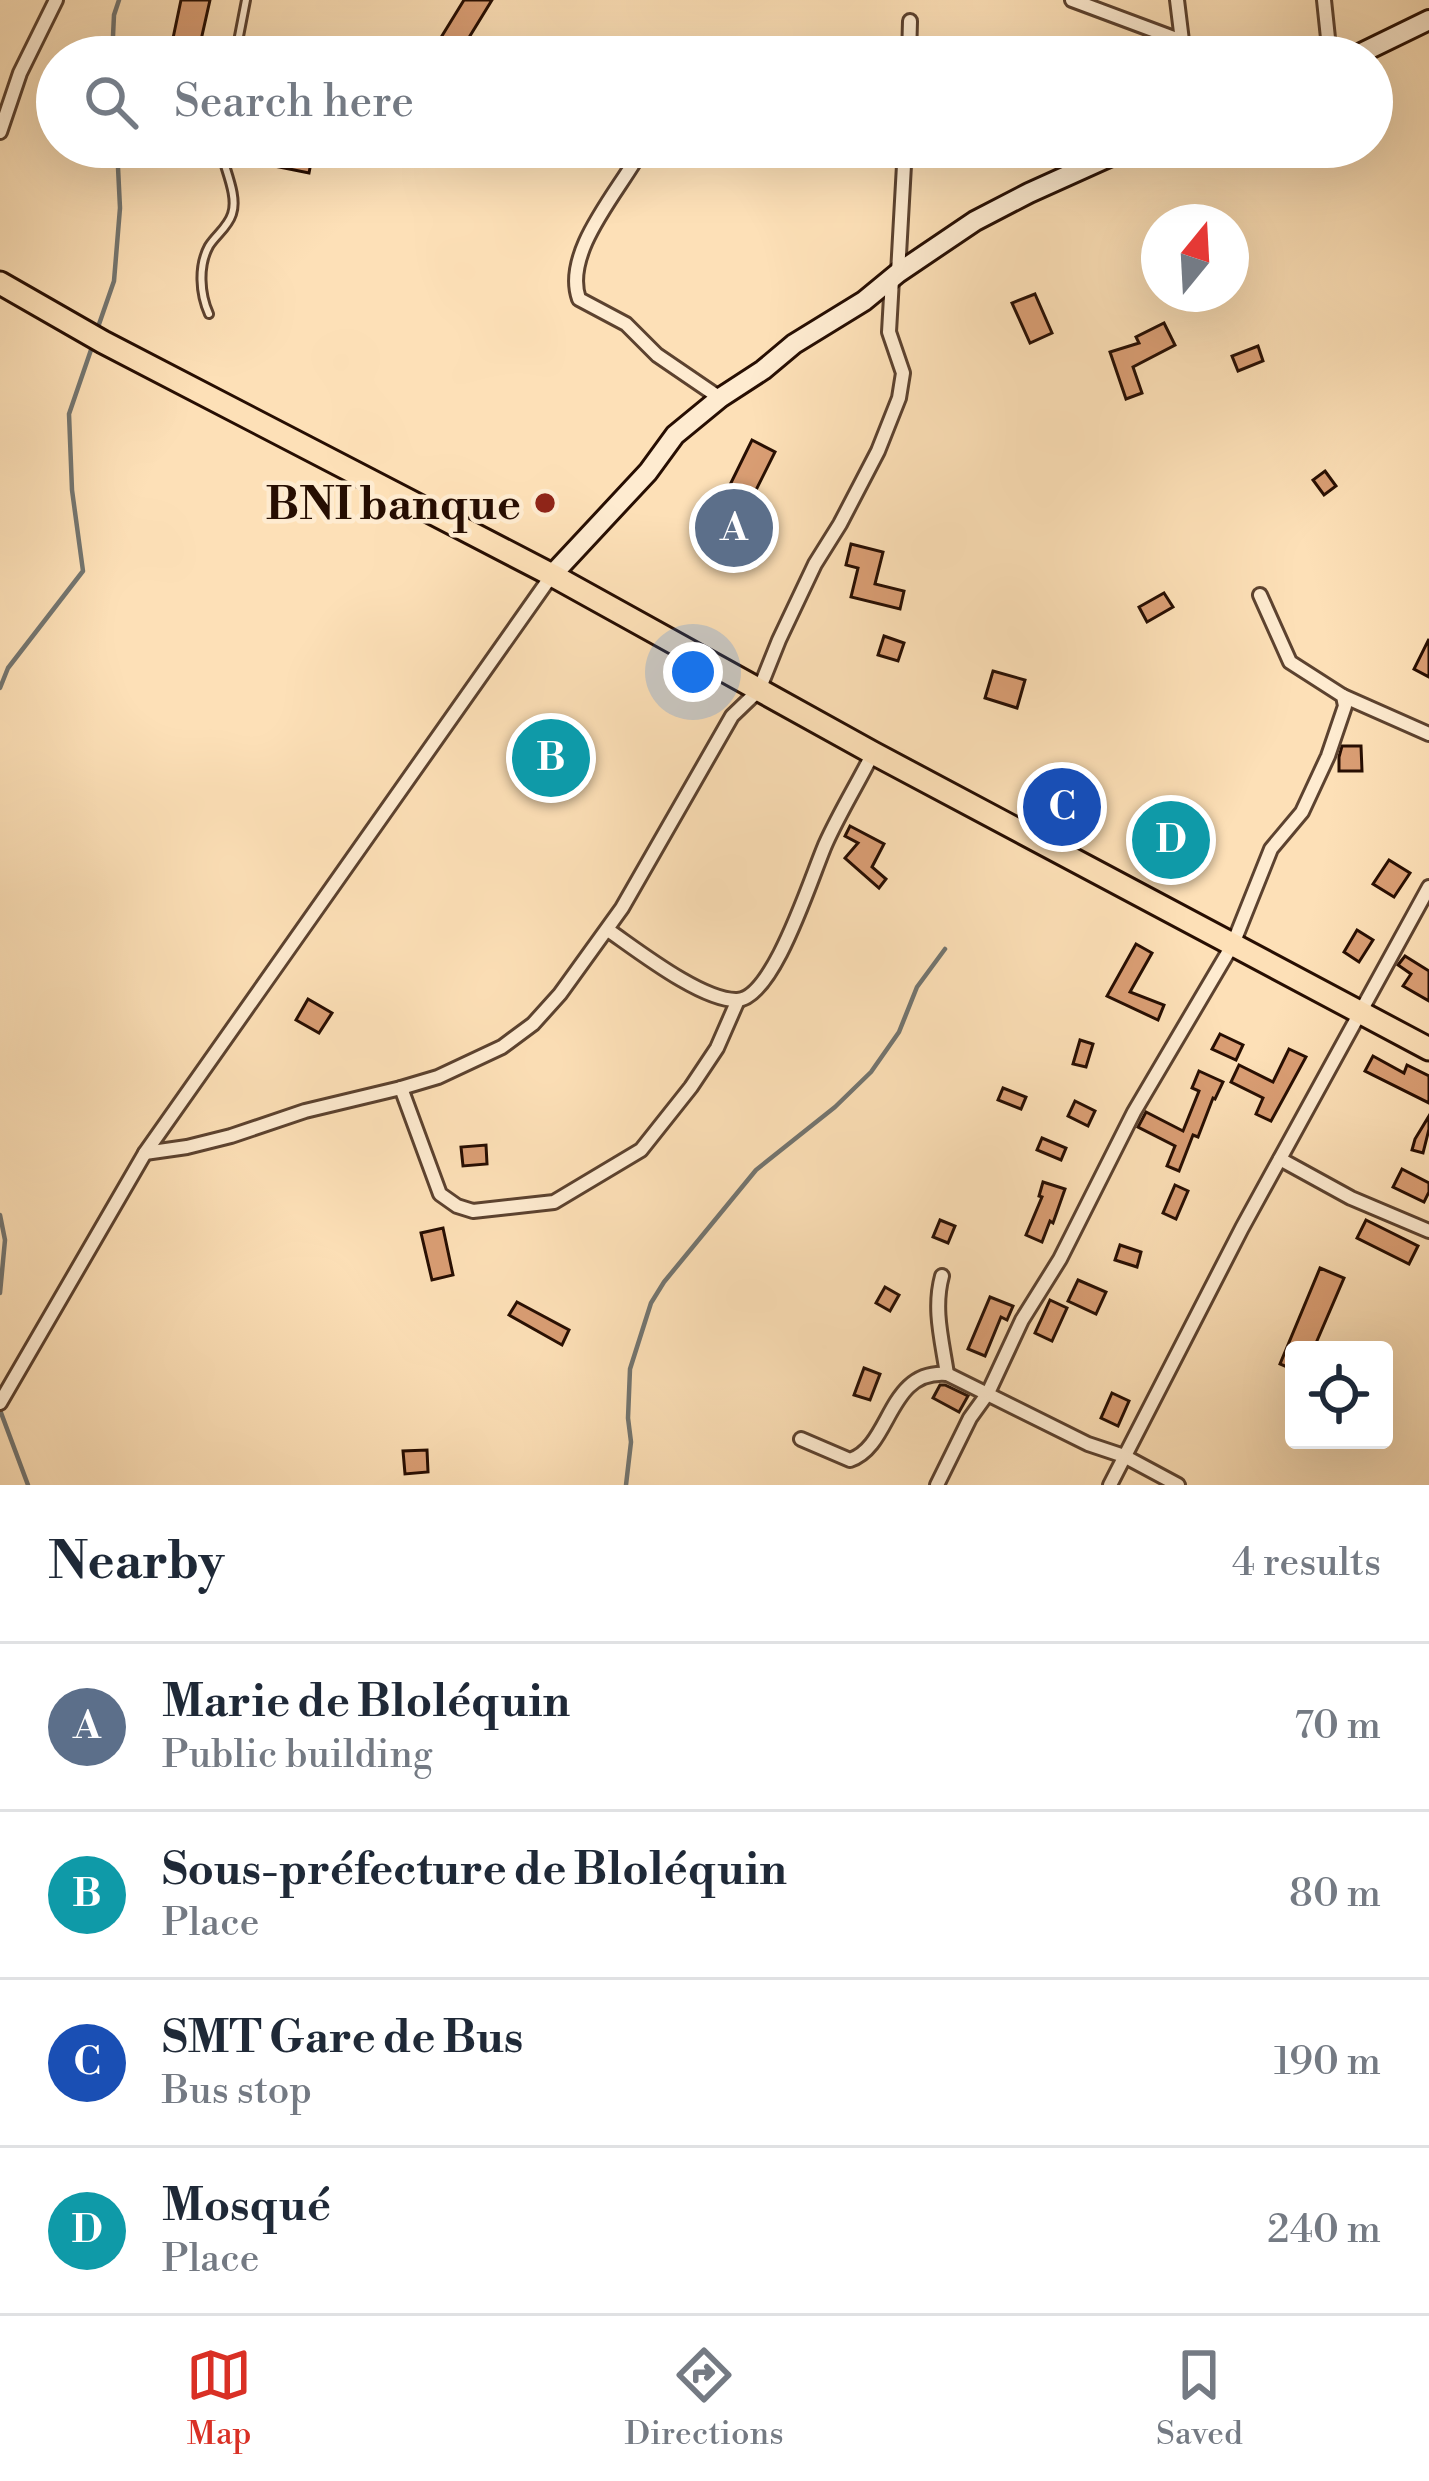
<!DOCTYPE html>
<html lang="en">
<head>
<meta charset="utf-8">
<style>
  body { margin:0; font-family:"Libre Bodoni",serif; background:#f2f2f3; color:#1f2937 }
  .controls { position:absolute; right:36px; bottom:36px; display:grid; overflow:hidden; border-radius:12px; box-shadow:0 12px 48px #0002 }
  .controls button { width:108px; height:108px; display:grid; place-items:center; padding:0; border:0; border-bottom:3px solid #e0e1e3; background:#fff; color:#1f2937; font:60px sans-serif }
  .compass { position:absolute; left:1141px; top:204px; width:108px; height:108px; border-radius:50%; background:#fff; box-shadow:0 12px 48px #0002; rotate:18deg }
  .you { position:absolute; left:693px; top:672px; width:42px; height:42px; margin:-30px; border:9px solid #fff; border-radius:50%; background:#1a73e8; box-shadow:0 0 0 18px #1a73e833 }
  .badge { display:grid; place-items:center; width:78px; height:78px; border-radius:50%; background:#d93025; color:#fff; font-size:39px; font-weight:700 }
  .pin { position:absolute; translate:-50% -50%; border:6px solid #fff; box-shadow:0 3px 12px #0006 }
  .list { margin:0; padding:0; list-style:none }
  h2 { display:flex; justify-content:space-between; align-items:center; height:156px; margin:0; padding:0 48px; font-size:51px }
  h2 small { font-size:39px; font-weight:400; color:#747a83 }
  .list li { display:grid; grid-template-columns:78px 1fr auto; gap:36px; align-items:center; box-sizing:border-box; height:168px; padding:0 48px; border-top:3px solid #e0e1e3 }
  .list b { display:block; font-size:45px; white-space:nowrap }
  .list p { margin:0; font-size:39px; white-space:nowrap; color:#747a83 }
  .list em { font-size:39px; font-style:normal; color:#747a83 }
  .icon { flex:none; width:66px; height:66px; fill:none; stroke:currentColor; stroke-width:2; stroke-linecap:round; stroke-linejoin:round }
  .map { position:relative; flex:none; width:1429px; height:1485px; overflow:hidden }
  .search { position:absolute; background:#fff; box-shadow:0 12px 48px #0002; left:36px; right:36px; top:36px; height:132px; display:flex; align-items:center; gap:30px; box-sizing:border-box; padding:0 42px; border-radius:66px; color:#747a83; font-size:45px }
  .sheet { height:828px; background:#fff }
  nav { display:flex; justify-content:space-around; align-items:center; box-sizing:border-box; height:168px; border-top:3px solid #e0e1e3; background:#fff; font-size:33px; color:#747a83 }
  nav a { display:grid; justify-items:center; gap:6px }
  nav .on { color:#d93025 }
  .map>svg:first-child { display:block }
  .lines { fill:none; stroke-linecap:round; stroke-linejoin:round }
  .stream { stroke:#737570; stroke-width:4.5 }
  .building { fill:#da9e74; stroke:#270e02; stroke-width:3 }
  .service-casing { stroke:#5c422f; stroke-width:12 }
  .minor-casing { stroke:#5c422f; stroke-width:18 }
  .secondary-casing { stroke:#270e02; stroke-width:24 }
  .trunk-casing { stroke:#270e02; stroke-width:27 }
  .service { stroke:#feebd0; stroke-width:6 }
  .minor { stroke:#feebd0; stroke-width:12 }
  .secondary { stroke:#feebd0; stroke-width:18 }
  .trunk { stroke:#fde0b7; stroke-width:21 }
  .poi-dot { fill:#8f2418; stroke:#feebd0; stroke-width:4.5 }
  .labels { text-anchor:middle; stroke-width:9; stroke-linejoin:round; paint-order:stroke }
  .poi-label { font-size:45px; font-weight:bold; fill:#270e02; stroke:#feebd0; text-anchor:end }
</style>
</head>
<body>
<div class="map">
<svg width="1429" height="1485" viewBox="0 0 1429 1485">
  <rect width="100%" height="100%" fill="#fde0b7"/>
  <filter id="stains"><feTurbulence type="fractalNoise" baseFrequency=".00167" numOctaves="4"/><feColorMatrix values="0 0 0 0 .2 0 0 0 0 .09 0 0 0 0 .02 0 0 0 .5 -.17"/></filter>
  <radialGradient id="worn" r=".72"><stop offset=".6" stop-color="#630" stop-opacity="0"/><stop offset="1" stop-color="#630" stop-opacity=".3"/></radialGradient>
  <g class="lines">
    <g class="stream">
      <polyline points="112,57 114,15 119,0"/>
      <polyline points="97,330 114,281 120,208 117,147"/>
      <polyline points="0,688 8,668 83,571 72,490 69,414 92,347"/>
      <polyline points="0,1215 5,1240 0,1293"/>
      <polyline points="0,1410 28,1485"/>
      <polyline points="626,1485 631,1442 628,1418 630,1369 651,1303 664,1282 756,1170 835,1107 871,1072 899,1032 917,987 945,949"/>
    </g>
  </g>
  <g class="building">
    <polygon points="181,0 210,0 199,49 172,43"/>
    <polygon points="464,0 492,0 457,57 429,57"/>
    <polygon points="232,147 314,147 309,173 230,157"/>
    <polygon points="1035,294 1052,333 1030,343 1012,303"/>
    <polygon points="1164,323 1175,345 1133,367 1142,393 1126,399 1110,352 1139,343 1136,337"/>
    <polygon points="1258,346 1263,361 1238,371 1232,356"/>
    <polygon points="752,440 775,452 746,510 723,499"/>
    <polygon points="1325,471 1336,486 1324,495 1313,480"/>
    <polygon points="851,544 883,552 875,584 904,591 900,609 851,597 858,568 846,565"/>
    <polygon points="1164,593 1173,607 1147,622 1139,607"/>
    <polygon points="884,636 904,643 898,661 878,655"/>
    <polygon points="1429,639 1429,677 1414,669"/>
    <polygon points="993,671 1025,680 1017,708 985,698"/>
    <polygon points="527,725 591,762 575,790 511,754"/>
    <polygon points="1342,746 1361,746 1362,771 1339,771 1339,757"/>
    <polygon points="1158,811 1202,834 1183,869 1139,846"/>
    <polygon points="850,826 884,844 872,867 886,879 879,888 845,858 858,843 845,836"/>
    <polygon points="1389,860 1410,873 1394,897 1373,884"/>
    <polygon points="1357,930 1373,940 1359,962 1344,952"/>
    <polygon points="1136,944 1152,953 1130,992 1164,1005 1158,1020 1107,996"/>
    <polygon points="1405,956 1429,971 1429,1001 1403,986 1411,974 1398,965"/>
    <polygon points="308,999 332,1013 319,1033 296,1020"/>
    <polygon points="1220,1034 1243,1045 1236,1060 1212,1049"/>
    <polygon points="1080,1040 1093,1044 1086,1067 1073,1064"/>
    <polygon points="1289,1049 1306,1057 1271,1121 1256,1114 1263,1098 1231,1082 1239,1065 1273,1082"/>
    <polygon points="1373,1056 1404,1073 1407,1065 1429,1076 1429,1103 1365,1071"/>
    <polygon points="1199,1071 1223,1082 1215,1099 1213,1098 1198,1137 1193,1135 1179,1171 1167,1166 1175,1146 1138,1127 1146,1112 1183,1131 1199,1091 1192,1088"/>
    <polygon points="1003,1088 1026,1097 1021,1109 998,1100"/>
    <polygon points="1075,1101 1095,1111 1088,1126 1068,1116"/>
    <polygon points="1429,1116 1429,1129 1423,1153 1412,1150 1415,1139"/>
    <polygon points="1042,1138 1066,1148 1061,1160 1037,1150"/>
    <polygon points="486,1145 487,1164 463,1166 461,1147"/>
    <polygon points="1402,1169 1429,1183 1429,1192 1424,1202 1393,1187"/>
    <polygon points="1043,1182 1065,1189 1053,1223 1050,1221 1042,1242 1026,1235 1042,1197 1039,1196"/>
    <polygon points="1175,1185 1188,1191 1176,1219 1163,1213"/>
    <polygon points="940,1220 955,1226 948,1243 933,1237"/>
    <polygon points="1366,1220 1418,1246 1409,1264 1357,1238"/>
    <polygon points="443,1228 453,1275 432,1280 421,1233"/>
    <polygon points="1120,1245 1141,1252 1137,1267 1115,1260"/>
    <polygon points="1320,1268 1344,1278 1313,1350 1294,1350 1294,1370 1280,1364"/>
    <polygon points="1078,1280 1106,1292 1096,1314 1068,1301"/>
    <polygon points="885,1287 899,1295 890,1311 876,1303"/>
    <polygon points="990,1297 1013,1306 1007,1320 1001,1317 985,1356 968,1349"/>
    <polygon points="1050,1300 1067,1308 1052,1341 1035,1333"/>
    <polygon points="517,1302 569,1330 562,1345 509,1315"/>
    <polygon points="864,1368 880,1374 870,1400 854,1395"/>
    <polygon points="940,1385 945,1385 968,1396 959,1412 933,1398"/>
    <polygon points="1112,1393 1129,1401 1118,1426 1101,1418"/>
    <polygon points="427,1450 428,1472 405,1474 403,1451"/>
  </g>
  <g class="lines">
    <defs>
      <g id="service">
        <polyline points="235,57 246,0"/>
        <path d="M209,314C200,294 198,266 209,246C216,235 228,227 232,214C238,197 226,172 222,155L223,147"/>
      </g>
      <g id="minor">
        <polyline points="1072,0 1182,41"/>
        <polyline points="1177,0 1184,57"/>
        <polyline points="1324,0 1330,57"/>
        <polyline points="909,57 910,21"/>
        <polyline points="0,132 20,73 56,0"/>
        <path d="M643,147C622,188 562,251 579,299L626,324L657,355L720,398"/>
        <polyline points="898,273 905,147"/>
        <polyline points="1343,696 1429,734"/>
        <path d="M608,930C637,950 702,1001 737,1000C774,999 812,874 826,843C840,812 858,783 873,753"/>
        <polyline points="401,1088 440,1194 457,1206 473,1211 554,1202 641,1150 691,1087 717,1048 738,1000"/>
        <polyline points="145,1153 187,1147 231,1136 305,1111 401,1088 438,1077 502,1047 533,1024 560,994 622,908 732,716 759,690 779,640 815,564 840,524 878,451 899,398 903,373 889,332 892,279"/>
        <polyline points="1280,1159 1351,1198 1429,1231"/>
        <path d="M942,1276C933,1309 942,1340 947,1374"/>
        <polyline points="0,1403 145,1153 552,575"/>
        <path d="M801,1439L850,1460C892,1446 887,1369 947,1374L1088,1444L1124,1456L1178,1485"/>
        <polyline points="937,1485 970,1418 988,1393 1022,1320 1060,1259 1134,1112 1233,944 1271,849 1302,812 1328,756 1345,706 1343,696 1290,662 1260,595"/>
        <polyline points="1110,1485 1242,1228 1429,887"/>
      </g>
      <g id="secondary">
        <polyline points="1353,57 1429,20"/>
        <polyline points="552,575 648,472 675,435 720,398 763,370 794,344 864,301 898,273 975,221 1029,193 1131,147"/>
      </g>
      <polyline id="trunk" points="0,283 103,342 552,575 873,753 1429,1049"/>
    </defs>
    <use href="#service" class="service-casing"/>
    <use href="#minor" class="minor-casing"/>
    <use href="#secondary" class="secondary-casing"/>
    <use href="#trunk" class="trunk-casing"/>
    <use href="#service" class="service"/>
    <use href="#minor" class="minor"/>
    <use href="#secondary" class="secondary"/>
    <use href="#trunk" class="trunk"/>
  </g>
  <circle class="poi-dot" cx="545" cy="503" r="12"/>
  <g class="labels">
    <g class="poi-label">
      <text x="521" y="519">BNI banque</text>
    </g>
  </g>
  <rect width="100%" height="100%" filter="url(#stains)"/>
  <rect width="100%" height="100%" fill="url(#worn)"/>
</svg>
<div class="controls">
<button><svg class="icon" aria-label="locate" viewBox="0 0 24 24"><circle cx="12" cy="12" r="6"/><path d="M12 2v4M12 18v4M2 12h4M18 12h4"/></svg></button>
</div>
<svg class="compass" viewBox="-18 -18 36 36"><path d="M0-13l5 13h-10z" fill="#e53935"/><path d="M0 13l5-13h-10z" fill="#747a83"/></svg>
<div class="you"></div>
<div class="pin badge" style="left:734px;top:528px;background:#5c6f8a">A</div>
<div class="pin badge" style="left:551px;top:758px;background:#0f9aa8">B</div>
<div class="pin badge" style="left:1062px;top:807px;background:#1a4fb4">C</div>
<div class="pin badge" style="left:1171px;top:840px;background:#0f9aa8">D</div>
<div class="search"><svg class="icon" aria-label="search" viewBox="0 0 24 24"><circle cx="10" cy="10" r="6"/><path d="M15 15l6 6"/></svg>Search here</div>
</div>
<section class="sheet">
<h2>Nearby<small>4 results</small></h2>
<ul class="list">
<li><span class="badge" style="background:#5c6f8a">A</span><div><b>Marie de Bloléquin</b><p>Public building</p></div><em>70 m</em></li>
<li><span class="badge" style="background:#0f9aa8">B</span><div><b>Sous-préfecture de Bloléquin</b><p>Place</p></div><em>80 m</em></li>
<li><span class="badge" style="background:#1a4fb4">C</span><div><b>SMT Gare de Bus</b><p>Bus stop</p></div><em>190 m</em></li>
<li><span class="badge" style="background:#0f9aa8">D</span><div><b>Mosqué</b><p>Place</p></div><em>240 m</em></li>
</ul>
</section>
<nav>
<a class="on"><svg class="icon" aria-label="map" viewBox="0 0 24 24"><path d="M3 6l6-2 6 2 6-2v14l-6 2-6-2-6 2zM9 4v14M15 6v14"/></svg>Map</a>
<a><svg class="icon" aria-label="directions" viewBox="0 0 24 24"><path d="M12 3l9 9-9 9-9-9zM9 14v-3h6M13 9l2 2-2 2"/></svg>Directions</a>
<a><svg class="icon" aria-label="saved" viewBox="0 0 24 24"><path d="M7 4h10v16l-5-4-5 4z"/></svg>Saved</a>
</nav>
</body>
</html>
